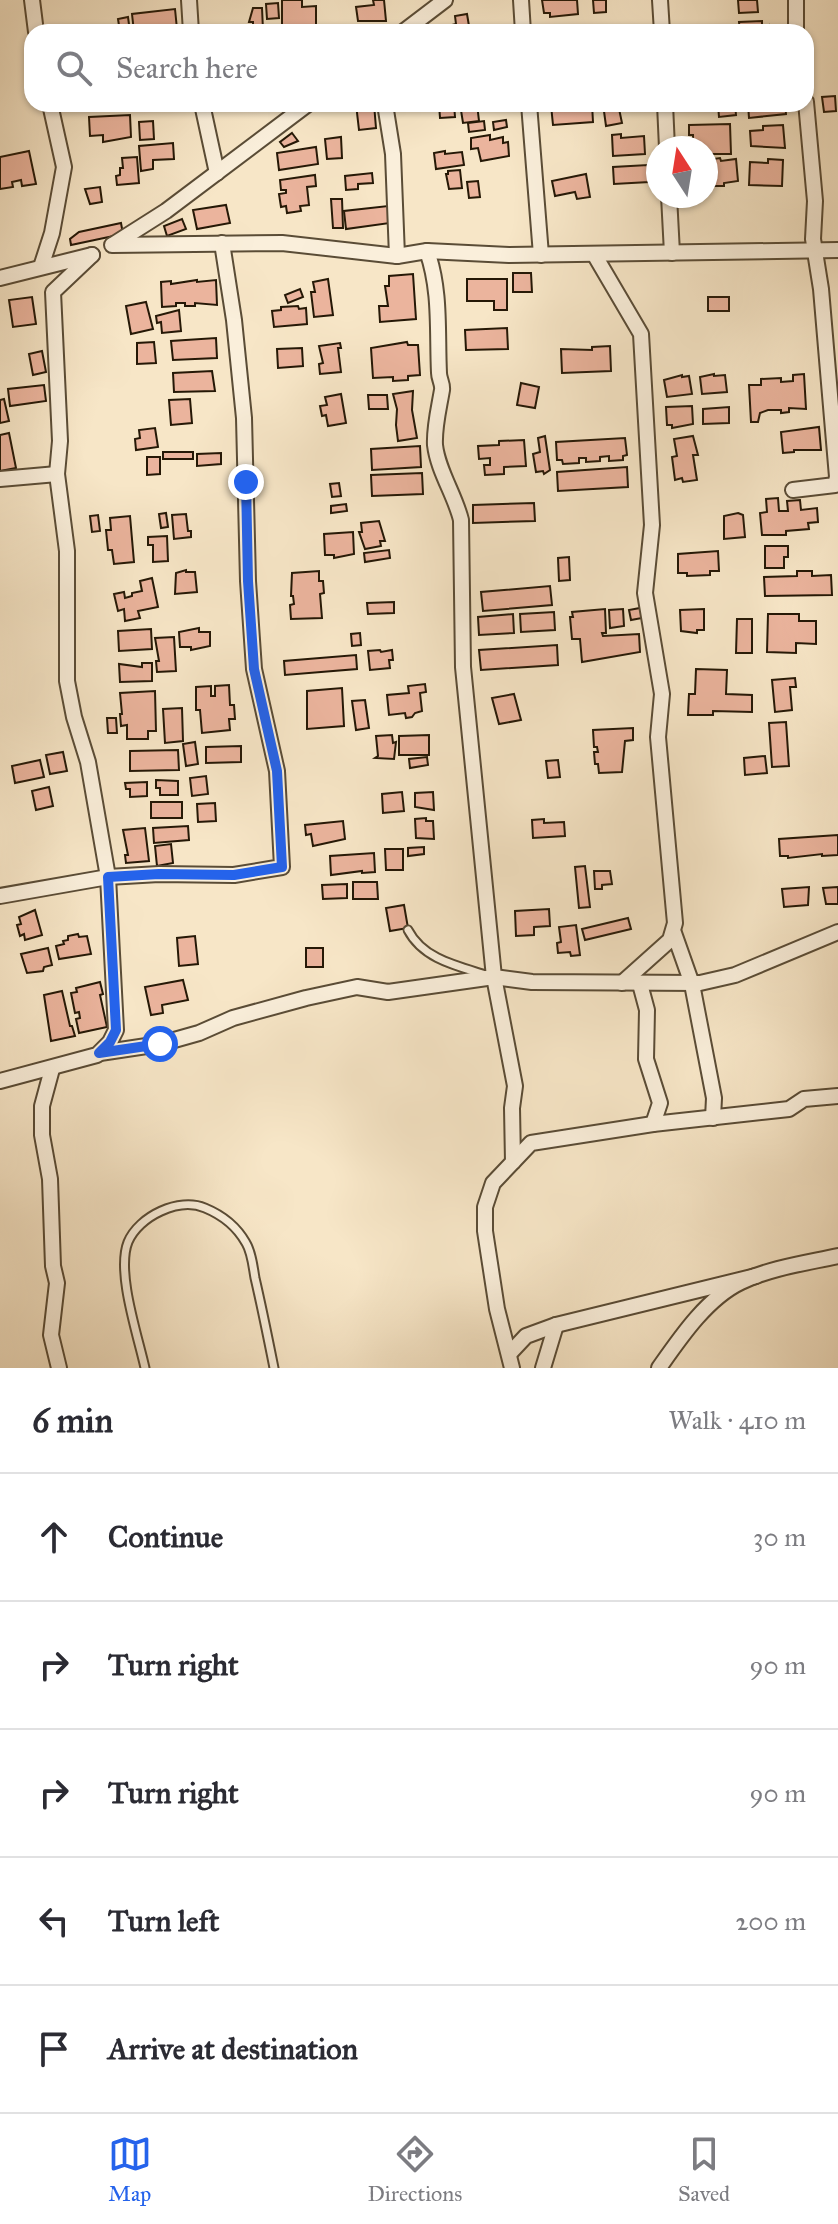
<!DOCTYPE html>
<html lang="en">
<head>
<meta charset="utf-8">
<style>
  body { margin:0; font-family:"IM FELL Great Primer",serif; background:#f7f7f7; color:#2b2b33 }
  .compass { position:absolute; left:646px; top:136px; width:72px; height:72px; border-radius:50%; background:#fff; box-shadow:0 2px 6px #0004; rotate:348deg }
  .stop { position:absolute; width:24px; height:24px; margin:-18px; border:6px solid #2563eb; border-radius:50%; background:#fff }
  .stop.end { background:#2563eb; border-color:#fff; box-shadow:0 2px 8px #0008 }
  .list { margin:0; padding:0; list-style:none }
  h2 { display:flex; justify-content:space-between; align-items:center; height:104px; margin:0; padding:0 32px; font-size:34px }
  h2 small { font-size:26px; font-weight:400; color:#7c7c81 }
  .list li { display:grid; grid-template-columns:52px 1fr auto; gap:24px; align-items:center; box-sizing:border-box; height:128px; padding:0 32px; border-top:2px solid #e1e1e2 }
  .list b { display:block; font-size:30px; white-space:nowrap }
  .list em { font-size:26px; font-style:normal; color:#7c7c81 }
  .icon { flex:none; width:44px; height:44px; fill:none; stroke:currentColor; stroke-width:2; stroke-linecap:round; stroke-linejoin:round }
  .map { position:relative; flex:none; width:838px; height:1368px; overflow:hidden }
  .search { position:absolute; background:#fff; box-shadow:0 2px 6px #0004; left:24px; right:24px; top:24px; height:88px; display:flex; align-items:center; gap:20px; box-sizing:border-box; padding:0 28px; border-radius:24px; color:#7c7c81; font-size:30px }
  .sheet { height:744px; background:#fff }
  nav { display:flex; justify-content:space-around; align-items:center; box-sizing:border-box; height:112px; border-top:2px solid #e1e1e2; background:#fff; font-size:22px; color:#7c7c81 }
  nav a { display:grid; justify-items:center; gap:4px }
  nav .on { color:#2563eb }
  .map>svg:first-child { display:block }
  .building { fill:#ebb49d; stroke:#251806; stroke-width:2 }
  .lines { fill:none; stroke-linecap:round; stroke-linejoin:round }
  .service-casing { stroke:#5a4c36; stroke-width:11 }
  .minor-casing { stroke:#5a4c36; stroke-width:18 }
  .service { stroke:#faefdb; stroke-width:7 }
  .minor { stroke:#faefdb; stroke-width:14 }
  .route { stroke:#2563eb; stroke-width:10 }
</style>
</head>
<body>
<div class="map">
<svg width="838" height="1368" viewBox="0 0 838 1368">
  <rect width="100%" height="100%" fill="#f7e6c7"/>
  <filter id="stains"><feTurbulence type="fractalNoise" baseFrequency=".0025" numOctaves="4"/><feColorMatrix values="0 0 0 0 .2 0 0 0 0 .09 0 0 0 0 .02 0 0 0 .5 -.17"/></filter>
  <radialGradient id="worn" r=".72"><stop offset=".6" stop-color="#630" stop-opacity="0"/><stop offset="1" stop-color="#630" stop-opacity=".3"/></radialGradient>
  <g class="building">
    <polygon points="282,0 302,0 302,7 316,6 316,26 282,26"/>
    <polygon points="373,0 384,0 386,21 358,21 356,7 374,5"/>
    <polygon points="542,0 577,0 578,14 550,17 550,13 544,13"/>
    <polygon points="593,0 606,0 606,12 594,13"/>
    <polygon points="738,0 757,0 758,12 739,13"/>
    <polygon points="278,3 279,18 267,19 266,4"/>
    <polygon points="253,8 262,8 263,30 253,30 253,22 249,22"/>
    <polygon points="175,9 177,29 134,32 132,14"/>
    <polygon points="467,14 469,26 453,28 452,25 456,24 455,16"/>
    <polygon points="128,17 130,32 120,32 118,19"/>
    <polygon points="762,21 762,26 769,25 769,32 777,32 740,32 739,22"/>
    <polygon points="835,96 836,111 824,112 822,97"/>
    <polygon points="356,104 374,104 376,128 359,130"/>
    <polygon points="439,104 454,104 455,117 440,118"/>
    <polygon points="460,104 477,104 479,121 463,123"/>
    <polygon points="592,104 593,122 553,125 551,105"/>
    <polygon points="603,104 618,104 622,123 606,126"/>
    <polygon points="718,104 735,104 736,115 719,117"/>
    <polygon points="748,104 785,104 786,114 749,118"/>
    <polygon points="130,115 131,137 103,142 103,135 90,136 89,117"/>
    <polygon points="506,120 507,127 494,130 493,122"/>
    <polygon points="153,121 154,139 140,140 139,122"/>
    <polygon points="484,121 485,130 469,132 468,123"/>
    <polygon points="730,124 731,154 706,154 706,148 693,148 693,135 689,135 689,125"/>
    <polygon points="783,125 785,148 751,146 750,131 763,130 763,126"/>
    <polygon points="292,133 298,141 284,147 280,142"/>
    <polygon points="621,134 621,138 644,136 645,154 613,156 612,135"/>
    <polygon points="490,135 490,140 503,137 503,143 508,142 509,156 481,161 478,148 471,149 471,138"/>
    <polygon points="341,137 342,158 327,159 325,139"/>
    <polygon points="173,143 174,159 153,160 153,169 141,171 139,146"/>
    <polygon points="316,147 318,164 279,170 277,153"/>
    <polygon points="29,151 36,184 22,186 21,180 12,182 13,187 0,189 0,157"/>
    <polygon points="445,151 445,154 462,152 464,165 436,169 434,153"/>
    <polygon points="137,157 139,183 117,185 116,176 120,175 120,168 123,168 122,158"/>
    <polygon points="720,158 721,161 736,159 738,181 724,183 724,186 706,186 706,160"/>
    <polygon points="768,159 783,160 782,186 749,185 750,162 768,163"/>
    <polygon points="648,165 649,182 614,184 613,167"/>
    <polygon points="460,170 462,188 449,189 446,174 448,174 448,171"/>
    <polygon points="372,173 373,183 358,184 358,189 346,190 345,176"/>
    <polygon points="586,174 590,197 577,199 575,192 555,196 552,181"/>
    <polygon points="315,175 316,186 307,187 309,205 300,206 301,211 287,213 286,206 281,207 279,194 286,193 286,190 281,190 280,180"/>
    <polygon points="478,181 480,197 469,198 467,182"/>
    <polygon points="100,187 102,202 90,204 85,189"/>
    <polygon points="331,199 342,199 343,228 333,228"/>
    <polygon points="226,205 230,223 197,229 193,210"/>
    <polygon points="388,206 390,223 346,229 344,211"/>
    <polygon points="182,219 186,229 167,236 164,226"/>
    <polygon points="121,223 123,234 71,245 70,239 79,232"/>
    <polygon points="513,273 531,273 532,292 513,292"/>
    <polygon points="413,274 416,319 380,322 379,306 388,306 385,286 389,286 389,276"/>
    <polygon points="328,279 333,315 314,317 311,292 315,292 313,282"/>
    <polygon points="467,279 507,279 507,310 494,310 494,301 467,301"/>
    <polygon points="197,280 197,282 216,280 217,305 195,303 195,306 185,306 185,303 176,303 176,306 162,307 161,282 171,281 171,284"/>
    <polygon points="300,289 303,297 288,303 285,295"/>
    <polygon points="32,297 36,324 13,327 9,300"/>
    <rect x="708" y="297" width="21" height="14"/>
    <polygon points="146,302 153,329 131,334 126,306"/>
    <polygon points="298,306 299,309 306,308 307,324 274,327 272,311 281,310 281,307"/>
    <polygon points="179,310 181,331 162,333 161,322 157,323 156,316"/>
    <polygon points="507,328 508,349 466,350 465,330"/>
    <polygon points="216,338 217,358 173,360 171,341"/>
    <polygon points="154,342 156,363 137,364 137,343"/>
    <polygon points="407,342 408,345 418,345 420,375 408,376 408,380 393,381 393,377 373,378 371,348"/>
    <polygon points="340,343 341,348 338,348 341,372 320,374 319,364 323,363 319,346"/>
    <polygon points="610,346 611,371 562,373 561,349 592,350 592,347"/>
    <polygon points="302,348 303,366 278,368 277,349"/>
    <polygon points="42,351 46,372 33,375 29,354"/>
    <polygon points="212,371 215,391 174,392 173,373"/>
    <polygon points="714,374 714,376 725,375 727,392 702,394 700,377"/>
    <polygon points="804,374 806,409 789,408 789,412 781,413 781,410 768,410 760,413 758,422 751,422 749,385 761,385 761,379 781,378 781,382 793,381 793,375"/>
    <polygon points="682,375 682,377 689,376 692,394 667,397 664,380"/>
    <polygon points="521,383 539,387 535,408 517,405"/>
    <polygon points="44,385 46,401 10,406 8,389"/>
    <polygon points="413,391 412,410 417,438 398,441 396,425 397,409 393,394"/>
    <polygon points="341,394 346,423 328,426 326,415 322,416 320,406 327,405 325,397"/>
    <polygon points="368,395 387,395 388,409 369,409"/>
    <polygon points="4,399 9,421 0,423 0,400"/>
    <polygon points="190,399 192,423 171,425 169,400"/>
    <polygon points="692,406 693,424 672,428 672,425 667,425 666,407"/>
    <polygon points="729,407 729,423 703,424 703,409"/>
    <polygon points="819,427 821,450 794,450 794,452 783,453 781,432"/>
    <polygon points="155,428 158,447 136,450 135,439 140,438 139,430"/>
    <polygon points="9,433 16,468 0,471 0,435"/>
    <polygon points="545,436 550,470 544,474 543,471 536,472 533,454 540,452 538,438"/>
    <polygon points="693,436 698,455 693,455 697,480 683,482 682,478 675,480 672,457 677,456 674,439"/>
    <polygon points="625,438 627,455 623,456 623,460 609,461 609,456 600,457 600,461 586,462 586,458 579,458 579,463 563,464 562,460 557,460 556,442"/>
    <polygon points="524,440 526,466 504,467 504,474 485,475 484,465 490,465 490,458 479,459 478,446 499,445 499,441"/>
    <polygon points="420,446 421,467 372,470 371,449"/>
    <rect x="163" y="452" width="30" height="7"/>
    <polygon points="221,453 221,464 197,466 197,454"/>
    <polygon points="147,457 160,457 160,474 147,475"/>
    <polygon points="627,467 628,487 558,491 557,472"/>
    <polygon points="422,473 423,494 372,496 371,475"/>
    <polygon points="339,483 341,496 332,497 330,484"/>
    <polygon points="778,498 779,511 788,511 787,501 800,500 801,510 817,508 818,522 808,523 809,529 786,531 786,535 762,535 760,513 767,512 766,499"/>
    <polygon points="534,503 535,521 473,523 473,505"/>
    <polygon points="346,504 347,511 331,513 331,506"/>
    <polygon points="166,513 168,527 161,528 159,514"/>
    <polygon points="738,513 743,515 745,537 724,539 724,516"/>
    <polygon points="186,514 188,531 191,531 191,537 174,539 172,515"/>
    <polygon points="98,515 100,531 92,532 90,516"/>
    <polygon points="130,516 134,562 114,564 112,550 108,550 106,530 111,530 110,518"/>
    <polygon points="379,521 385,541 380,541 381,546 365,549 359,532 362,532 361,523"/>
    <polygon points="353,532 354,554 334,558 334,555 325,555 324,534"/>
    <polygon points="167,536 168,561 153,562 153,545 148,545 148,537"/>
    <polygon points="765,546 788,546 788,557 784,557 784,568 765,568"/>
    <polygon points="389,550 390,558 365,562 364,553"/>
    <polygon points="718,551 719,571 710,571 710,575 687,576 687,573 678,573 678,554"/>
    <polygon points="569,557 570,580 559,581 558,558"/>
    <polygon points="186,570 186,572 195,572 197,592 175,594 176,573"/>
    <polygon points="319,571 319,581 323,581 324,593 320,594 322,618 291,619 290,605 294,604 293,596 291,596 292,573"/>
    <polygon points="797,571 812,571 812,576 831,575 832,595 765,596 764,577 797,576"/>
    <polygon points="152,578 158,607 138,611 140,618 125,621 124,609 118,611 114,594 124,592 125,598 132,596 132,593 142,591 140,581"/>
    <polygon points="550,586 552,605 483,611 481,592"/>
    <polygon points="394,602 394,613 368,614 367,603"/>
    <polygon points="640,608 642,618 631,620 629,610"/>
    <polygon points="605,609 606,633 602,633 603,636 639,634 640,652 582,662 580,639 572,639 570,617 573,617 572,612"/>
    <polygon points="623,609 624,626 610,628 609,610"/>
    <polygon points="704,609 704,630 697,630 697,633 681,631 680,610"/>
    <polygon points="554,612 555,630 521,632 520,614"/>
    <polygon points="513,614 514,633 479,635 478,617"/>
    <polygon points="768,614 799,614 799,621 816,621 816,644 796,643 796,653 767,652"/>
    <polygon points="737,619 752,619 752,653 736,653"/>
    <polygon points="199,628 199,632 210,632 210,646 191,650 191,647 180,647 179,632"/>
    <polygon points="151,629 152,649 119,651 118,631"/>
    <polygon points="360,633 361,645 352,646 351,634"/>
    <polygon points="174,637 176,671 157,672 156,661 159,661 155,638"/>
    <polygon points="557,645 558,665 481,670 479,650"/>
    <polygon points="380,650 381,652 392,650 393,660 389,660 390,668 370,670 368,651"/>
    <polygon points="356,655 357,669 285,675 284,661"/>
    <polygon points="142,663 152,663 152,681 120,682 119,664 142,667"/>
    <polygon points="696,669 727,670 726,694 752,695 752,712 713,711 713,715 688,715 689,694 695,694"/>
    <polygon points="795,678 796,687 790,687 792,710 775,712 772,680"/>
    <polygon points="425,684 426,692 420,693 422,711 415,713 412,717 406,718 405,713 389,715 387,695 409,693 408,686"/>
    <polygon points="229,685 230,705 234,705 235,719 229,719 230,730 202,733 200,710 196,710 196,687 211,686 211,696 215,696 215,686"/>
    <polygon points="342,688 344,726 307,729 307,691"/>
    <polygon points="155,691 156,731 148,731 148,739 127,739 127,725 121,726 120,714 122,714 120,693"/>
    <polygon points="514,694 521,720 499,724 492,698"/>
    <polygon points="365,700 369,728 356,730 352,701"/>
    <polygon points="182,708 183,741 165,743 163,709"/>
    <polygon points="107,718 116,718 117,733 108,733"/>
    <polygon points="786,722 789,766 772,767 769,723"/>
    <polygon points="633,728 633,740 625,741 622,772 599,773 598,764 595,764 594,752 598,752 597,747 594,747 593,730"/>
    <polygon points="392,735 393,743 396,742 394,759 375,758 378,756 376,736"/>
    <polygon points="429,735 429,755 399,755 399,736"/>
    <polygon points="195,742 198,764 186,766 183,744"/>
    <polygon points="241,746 241,762 206,763 206,747"/>
    <polygon points="178,750 179,770 130,771 130,751"/>
    <polygon points="63,752 67,771 50,774 46,755"/>
    <polygon points="765,756 767,773 745,775 744,758"/>
    <polygon points="427,757 428,765 410,768 409,759"/>
    <polygon points="40,760 44,777 15,783 12,766"/>
    <polygon points="558,760 560,777 548,778 546,761"/>
    <polygon points="206,776 208,794 192,796 190,778"/>
    <polygon points="156,780 178,781 178,795 160,795 160,788 156,788"/>
    <polygon points="147,782 147,796 130,797 130,789 126,789 125,783"/>
    <polygon points="49,787 53,806 36,810 32,791"/>
    <polygon points="402,792 404,811 383,813 382,794"/>
    <polygon points="433,792 434,810 415,807 415,793"/>
    <rect x="151" y="802" width="31" height="16"/>
    <polygon points="215,803 216,821 198,822 197,804"/>
    <polygon points="426,818 426,821 433,821 434,839 416,838 415,819"/>
    <polygon points="544,819 544,823 564,822 565,836 533,838 532,820"/>
    <polygon points="343,821 345,839 313,846 311,834 306,835 305,825"/>
    <polygon points="188,826 189,840 154,843 153,828"/>
    <polygon points="145,828 149,861 126,863 125,855 128,855 123,830"/>
    <polygon points="838,835 838,855 822,856 822,854 788,858 788,856 780,856 779,839"/>
    <polygon points="171,844 173,863 157,866 155,846"/>
    <polygon points="424,847 424,854 408,856 408,848"/>
    <polygon points="385,849 403,849 403,870 386,870"/>
    <polygon points="374,853 375,872 362,873 362,871 331,875 330,856"/>
    <polygon points="585,866 590,907 579,908 575,867"/>
    <polygon points="594,871 610,871 612,884 602,885 602,889 595,889"/>
    <polygon points="353,882 377,882 378,899 353,899"/>
    <polygon points="347,884 347,898 323,899 322,885"/>
    <polygon points="809,887 808,905 784,907 782,889"/>
    <polygon points="838,887 838,904 826,904 823,888"/>
    <polygon points="404,905 408,928 390,931 386,908"/>
    <polygon points="549,909 550,926 534,927 534,935 516,936 515,911"/>
    <polygon points="35,910 42,935 25,940 24,934 20,936 17,925 21,924 19,917"/>
    <polygon points="628,918 631,929 585,940 582,929"/>
    <polygon points="576,925 580,955 571,956 570,952 558,953 557,943 561,942 559,927"/>
    <polygon points="78,934 79,937 87,936 91,954 59,959 56,946 64,944 63,941 68,940 68,936"/>
    <polygon points="195,936 198,964 179,966 177,938"/>
    <polygon points="48,948 52,965 44,967 43,971 27,973 21,954"/>
    <rect x="306" y="948" width="17" height="19"/>
    <polygon points="183,980 188,1000 162,1005 163,1013 151,1015 145,987"/>
    <polygon points="100,982 103,994 100,995 107,1027 79,1033 76,1019 80,1018 79,1012 75,1013 71,993 77,992 76,988"/>
    <polygon points="62,991 70,1026 72,1026 75,1036 51,1041 44,995"/>
  </g>
  <g class="lines">
    <defs>
      <g id="service">
        <path d="M408,930C423,959 457,966 486,975"/>
        <path d="M145,1368C138,1336 116,1272 128,1242C139,1216 179,1197 205,1208C222,1215 237,1227 246,1243C252,1253 253,1267 255,1278C262,1308 268,1338 274,1368"/>
      </g>
      <g id="minor">
        <polyline points="32,0 36,32"/>
        <polyline points="189,0 191,32"/>
        <polyline points="521,0 523,32"/>
        <polyline points="660,0 662,32"/>
        <polyline points="403,32 445,0"/>
        <polyline points="796,32 796,0"/>
        <polyline points="202,104 217,173"/>
        <polyline points="385,104 393,154 397,256"/>
        <polyline points="529,104 541,255"/>
        <polyline points="665,104 667,148"/>
        <polyline points="669,196 672,253"/>
        <polyline points="114,244 166,211 308,104"/>
        <polyline points="112,245 282,243 397,256 427,251 509,255 838,250"/>
        <path d="M427,251C441,291 437,331 439,373C439,379 443,384 442,390C439,408 434,427 435,445C438,471 455,495 461,520L463,667L494,977L532,982L700,983L735,975L838,932"/>
        <polyline points="594,254 641,334 652,525 645,593 662,694 658,737 675,923 670,940 622,983"/>
        <polyline points="41,267 52,233 64,167 50,104"/>
        <polyline points="0,278 92,255"/>
        <polyline points="0,479 57,474"/>
        <polyline points="793,490 835,485 837,477 821,289 813,239 815,201 806,102"/>
        <polyline points="0,896 108,877 159,874 234,875 282,867 277,771 254,669 248,581 244,418 234,320 222,243"/>
        <polyline points="674,933 692,984 714,1098 713,1118"/>
        <polyline points="640,984 647,1010 646,1059 660,1103 653,1124"/>
        <polyline points="100,1053 160,1044 199,1033 233,1018 306,998 357,987 388,992 494,977 515,1086 512,1108 513,1162"/>
        <polyline points="52,1069 42,1106 42,1135 50,1179 53,1266 57,1283 51,1335 59,1368"/>
        <polyline points="0,1081 97,1055 110,1042 116,1030 108,877 88,762 74,717 67,681 67,551 57,474 60,441 53,292 92,255"/>
        <polyline points="510,1353 526,1336 556,1325 756,1276"/>
        <polyline points="512,1368 497,1309 485,1231 485,1207 493,1183 531,1143 653,1124 789,1109 804,1099 838,1096"/>
        <polyline points="543,1368 556,1325"/>
        <path d="M659,1368C680,1338 707,1298 741,1282C770,1268 806,1263 838,1256"/>
      </g>
    </defs>
    <use href="#service" class="service-casing"/>
    <use href="#minor" class="minor-casing"/>
    <use href="#service" class="service"/>
    <use href="#minor" class="minor"/>
  </g>
  <g class="lines">
    <polyline class="route" points="160,1044 99,1053 110,1042 116,1030 108,877 159,874 234,875 282,867 277,771 254,669 248,581 246,482"/>
  </g>
  <rect width="100%" height="100%" filter="url(#stains)"/>
  <rect width="100%" height="100%" fill="url(#worn)"/>
</svg>
<svg class="compass" viewBox="-18 -18 36 36"><path d="M0-13l5 13h-10z" fill="#e53935"/><path d="M0 13l5-13h-10z" fill="#7c7c81"/></svg>
<div class="stop" style="left:160px;top:1044px"></div>
<div class="stop end" style="left:246px;top:482px"></div>
<div class="search"><svg class="icon" aria-label="search" viewBox="0 0 24 24"><circle cx="10" cy="10" r="6"/><path d="M15 15l6 6"/></svg>Search here</div>
</div>
<section class="sheet">
<h2>6 min<small>Walk · 410 m</small></h2>
<ul class="list">
<li><svg class="icon" aria-label="ahead" viewBox="0 0 24 24"><path d="M12 20V5M6 11l6-6 6 6"/></svg><div><b>Continue</b></div><em>30 m</em></li>
<li><svg class="icon" aria-label="right" viewBox="0 0 24 24"><path d="M7 20v-9h11M14 6l5 5-5 5"/></svg><div><b>Turn right</b></div><em>90 m</em></li>
<li><svg class="icon" aria-label="right" viewBox="0 0 24 24"><path d="M7 20v-9h11M14 6l5 5-5 5"/></svg><div><b>Turn right</b></div><em>90 m</em></li>
<li><svg class="icon" aria-label="left" viewBox="0 0 24 24"><path d="M17 20v-9H6M10 6l-5 5 5 5"/></svg><div><b>Turn left</b></div><em>200 m</em></li>
<li><svg class="icon" aria-label="arrive" viewBox="0 0 24 24"><path d="M6 21V4h12l-3 4 3 4H6"/></svg><div><b>Arrive at destination</b></div></li>
</ul>
</section>
<nav>
<a class="on"><svg class="icon" aria-label="map" viewBox="0 0 24 24"><path d="M3 6l6-2 6 2 6-2v14l-6 2-6-2-6 2zM9 4v14M15 6v14"/></svg>Map</a>
<a><svg class="icon" aria-label="directions" viewBox="0 0 24 24"><path d="M12 3l9 9-9 9-9-9zM9 14v-3h6M13 9l2 2-2 2"/></svg>Directions</a>
<a><svg class="icon" aria-label="saved" viewBox="0 0 24 24"><path d="M7 4h10v16l-5-4-5 4z"/></svg>Saved</a>
</nav>
</body>
</html>
